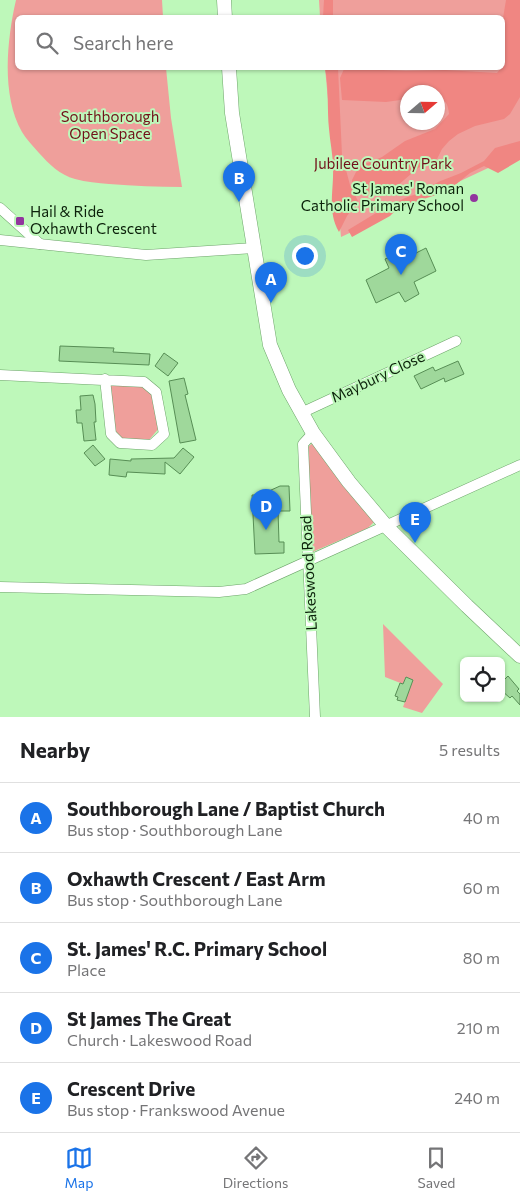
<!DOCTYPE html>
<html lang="en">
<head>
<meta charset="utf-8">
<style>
  body { margin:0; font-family:Commissioner,sans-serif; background:#f6f6f6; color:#202124 }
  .controls { position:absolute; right:15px; bottom:15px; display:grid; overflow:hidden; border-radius:8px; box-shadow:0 1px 4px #0004 }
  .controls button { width:45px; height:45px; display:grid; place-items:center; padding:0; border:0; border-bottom:1px solid #e0e0e0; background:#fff; color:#202124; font:25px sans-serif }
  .compass { position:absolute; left:400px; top:85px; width:45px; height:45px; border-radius:50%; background:#fff; box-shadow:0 1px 4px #0004; rotate:70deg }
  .you { position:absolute; left:304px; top:255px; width:18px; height:18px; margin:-12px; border:4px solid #fff; border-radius:50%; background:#1a73e8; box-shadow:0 0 0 8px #1a73e833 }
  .badge { display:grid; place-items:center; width:32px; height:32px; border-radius:50%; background:#1a73e8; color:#fff; font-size:16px; font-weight:700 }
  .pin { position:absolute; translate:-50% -41px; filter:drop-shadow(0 1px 2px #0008) }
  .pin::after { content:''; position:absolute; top:26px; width:18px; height:15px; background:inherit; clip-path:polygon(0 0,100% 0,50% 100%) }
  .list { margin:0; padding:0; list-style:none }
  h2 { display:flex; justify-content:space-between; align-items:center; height:65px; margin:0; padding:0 20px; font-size:21px }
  h2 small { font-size:16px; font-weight:400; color:#757577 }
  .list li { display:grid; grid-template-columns:32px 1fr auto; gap:15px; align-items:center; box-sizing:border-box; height:70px; padding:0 20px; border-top:1px solid #e0e0e0 }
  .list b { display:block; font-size:19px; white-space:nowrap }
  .list p { margin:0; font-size:16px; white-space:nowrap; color:#757577 }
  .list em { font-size:16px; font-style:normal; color:#757577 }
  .icon { flex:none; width:28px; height:28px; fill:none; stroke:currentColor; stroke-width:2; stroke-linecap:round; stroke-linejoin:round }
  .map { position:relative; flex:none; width:520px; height:717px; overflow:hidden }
  .search { position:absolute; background:#fff; box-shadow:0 1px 4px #0004; left:15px; right:15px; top:15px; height:55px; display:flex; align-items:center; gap:12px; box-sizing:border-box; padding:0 18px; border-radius:8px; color:#757577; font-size:19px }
  .sheet { height:415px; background:#fff }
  nav { display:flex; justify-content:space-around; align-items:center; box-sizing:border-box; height:70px; border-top:1px solid #e0e0e0; background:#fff; font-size:14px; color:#757577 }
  nav a { display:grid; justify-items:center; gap:2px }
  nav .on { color:#1a73e8 }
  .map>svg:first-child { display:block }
  .green { fill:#ef9f9b; fill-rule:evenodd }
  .forest { fill:#f08682 }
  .building { fill:#9fd89b; stroke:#578e55 }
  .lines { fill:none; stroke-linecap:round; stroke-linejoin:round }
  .street-casing { stroke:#6da46a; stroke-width:11 }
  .secondary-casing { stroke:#6da46a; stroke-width:15 }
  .street { stroke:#fff; stroke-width:10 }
  .secondary { stroke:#fff; stroke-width:14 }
  .poi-dot { fill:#92359e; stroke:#bef8ba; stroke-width:2 }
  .labels { text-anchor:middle; stroke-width:4; stroke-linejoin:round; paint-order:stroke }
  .park-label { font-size:15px; fill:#71121a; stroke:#bef8ba }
  .poi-label { font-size:15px; fill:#0c220b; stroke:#bef8ba; text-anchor:end }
  .street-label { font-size:15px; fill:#0c220b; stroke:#bef8ba }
</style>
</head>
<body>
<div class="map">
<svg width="520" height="717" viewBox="0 0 520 717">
  <rect width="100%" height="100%" fill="#bef8ba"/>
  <g class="green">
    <path d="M16,0H162L163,17L18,18V68H166L171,118L182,187C158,187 134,186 109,184C98,183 86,182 75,179C60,175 49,164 39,153C33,146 26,139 22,132C1,95 7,39 16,0Z"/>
    <path d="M319,0H520V153L341,237L325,68H502V18L320,17ZM408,92H438V122H408Z"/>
    <polygon points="110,384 142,386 152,395 159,428 149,440 120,439 114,430"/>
    <polygon points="314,442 374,522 368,528 310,553 308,447"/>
    <polygon points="383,624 443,684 422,713 403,707 413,680 406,677 403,684 385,677"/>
  </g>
  <g class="forest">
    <polygon points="324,0 333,0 333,17 323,17"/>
    <path d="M506,0H520V97L510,114L504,119L475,126L458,134L449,141L442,149L437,159L418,168L397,186L388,191L360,192L352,188V180L356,172L363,165L382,157L405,141L435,129L449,114C448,106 447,100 438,98V92H408L407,99L386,102L342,100L340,78L344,69L351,68H370L382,70L406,71L445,70L497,73L501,68H502L505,44L503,18Z"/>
    <path d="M325,68H338L342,155L350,185L358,201L347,216L339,232C327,211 334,190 333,168C333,155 330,142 329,129C327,109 329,88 325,68Z"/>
    <polygon points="520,141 520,160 498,173 484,166 470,173 454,186 436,195 399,207 390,216 352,237 348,230 381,210 405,198 422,192 438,182 461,173 484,161 495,148"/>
  </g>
  <g class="building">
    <polygon points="426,248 436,271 414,282 419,294 405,302 399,292 376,303 366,280 389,268 385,259 397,254 400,261"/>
    <polygon points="60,346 114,348 113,352 150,354 149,365 59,361"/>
    <polygon points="164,353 178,363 168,376 155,366"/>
    <polygon points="458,361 464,374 445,382 444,378 421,389 414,376 433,367 435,371"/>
    <polygon points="184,378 188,394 185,395 196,440 180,443 169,381"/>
    <polygon points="93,395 95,404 96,422 94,422 96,440 84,441 82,423 77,423 76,410 81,410 80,396"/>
    <polygon points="93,445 105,459 95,466 84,453"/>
    <polygon points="183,448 194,457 180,474 165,462 165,474 127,472 126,477 109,475 110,459 131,461 131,459 174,458"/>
    <polygon points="280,486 289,486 290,511 278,511 279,542 284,542 284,553 255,554 252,495 260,495"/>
    <polygon points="508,676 519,689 517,691 520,694 520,705 512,696 510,698 501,690 501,683"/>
    <polygon points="406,677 413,680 405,702 397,700 398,697 395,696 400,683 403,684"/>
  </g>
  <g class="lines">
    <defs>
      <g id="street">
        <polyline points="0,208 40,244"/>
        <polyline points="0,240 146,255 254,248"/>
        <polyline points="0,375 144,382 156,392 164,434 152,445 120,443 111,434 105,379"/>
        <polyline points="301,413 456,341"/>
        <polyline points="313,433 303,444 315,717"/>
        <polyline points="0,587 219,592 246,589 520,465"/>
      </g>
      <g id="secondary">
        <polyline points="224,0 225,18"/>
        <polyline points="229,68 232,113 270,345 289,390 313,433 349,482 387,527 467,606 520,656"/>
      </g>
    </defs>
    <use href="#street" class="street-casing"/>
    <use href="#secondary" class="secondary-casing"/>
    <use href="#street" class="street"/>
    <use href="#secondary" class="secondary"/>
  </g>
  <g class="poi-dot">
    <circle cx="474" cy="198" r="5"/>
    <rect x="15" y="216" width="10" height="10" rx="2.5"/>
  </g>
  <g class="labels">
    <g class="park-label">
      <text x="110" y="122">Southborough<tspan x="110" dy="17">Open Space</tspan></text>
      <text x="383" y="169">Jubilee Country Park</text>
    </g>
    <g class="poi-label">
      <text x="464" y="194">St James' Roman<tspan x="464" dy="17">Catholic Primary School</tspan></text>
      <text x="30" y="217" text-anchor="start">Hail &amp; Ride<tspan x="30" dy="17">Oxhawth Crescent</tspan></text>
    </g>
    <g class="street-label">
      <text transform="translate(378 377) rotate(-25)" y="5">Maybury Close</text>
      <text transform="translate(309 573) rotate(-93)" y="5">Lakeswood Road</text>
    </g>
  </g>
</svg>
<div class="controls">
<button><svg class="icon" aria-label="locate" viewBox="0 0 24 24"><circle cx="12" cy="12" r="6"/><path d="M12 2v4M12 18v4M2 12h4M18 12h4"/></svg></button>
</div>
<svg class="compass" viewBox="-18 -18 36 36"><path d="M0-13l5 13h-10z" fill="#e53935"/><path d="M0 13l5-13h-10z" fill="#757577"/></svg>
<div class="you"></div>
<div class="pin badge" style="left:271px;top:303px">A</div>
<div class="pin badge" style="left:239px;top:202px">B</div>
<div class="pin badge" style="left:401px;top:275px">C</div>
<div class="pin badge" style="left:266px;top:530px">D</div>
<div class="pin badge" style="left:415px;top:543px">E</div>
<div class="search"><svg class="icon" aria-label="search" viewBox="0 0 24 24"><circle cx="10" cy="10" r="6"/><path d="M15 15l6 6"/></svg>Search here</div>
</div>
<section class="sheet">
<h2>Nearby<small>5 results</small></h2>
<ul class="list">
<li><span class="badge">A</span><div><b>Southborough Lane / Baptist Church</b><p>Bus stop · Southborough Lane</p></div><em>40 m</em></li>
<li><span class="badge">B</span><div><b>Oxhawth Crescent / East Arm</b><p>Bus stop · Southborough Lane</p></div><em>60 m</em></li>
<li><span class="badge">C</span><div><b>St. James' R.C. Primary School</b><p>Place</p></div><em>80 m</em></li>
<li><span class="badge">D</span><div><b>St James The Great</b><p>Church · Lakeswood Road</p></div><em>210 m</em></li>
<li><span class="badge">E</span><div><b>Crescent Drive</b><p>Bus stop · Frankswood Avenue</p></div><em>240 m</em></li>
</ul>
</section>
<nav>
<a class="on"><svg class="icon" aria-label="map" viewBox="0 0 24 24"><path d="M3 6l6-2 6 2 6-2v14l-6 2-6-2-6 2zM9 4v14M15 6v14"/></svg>Map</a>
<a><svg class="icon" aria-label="directions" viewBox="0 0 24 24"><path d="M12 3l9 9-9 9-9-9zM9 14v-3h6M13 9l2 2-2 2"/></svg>Directions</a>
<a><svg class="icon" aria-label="saved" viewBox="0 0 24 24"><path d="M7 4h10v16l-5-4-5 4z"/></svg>Saved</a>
</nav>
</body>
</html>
